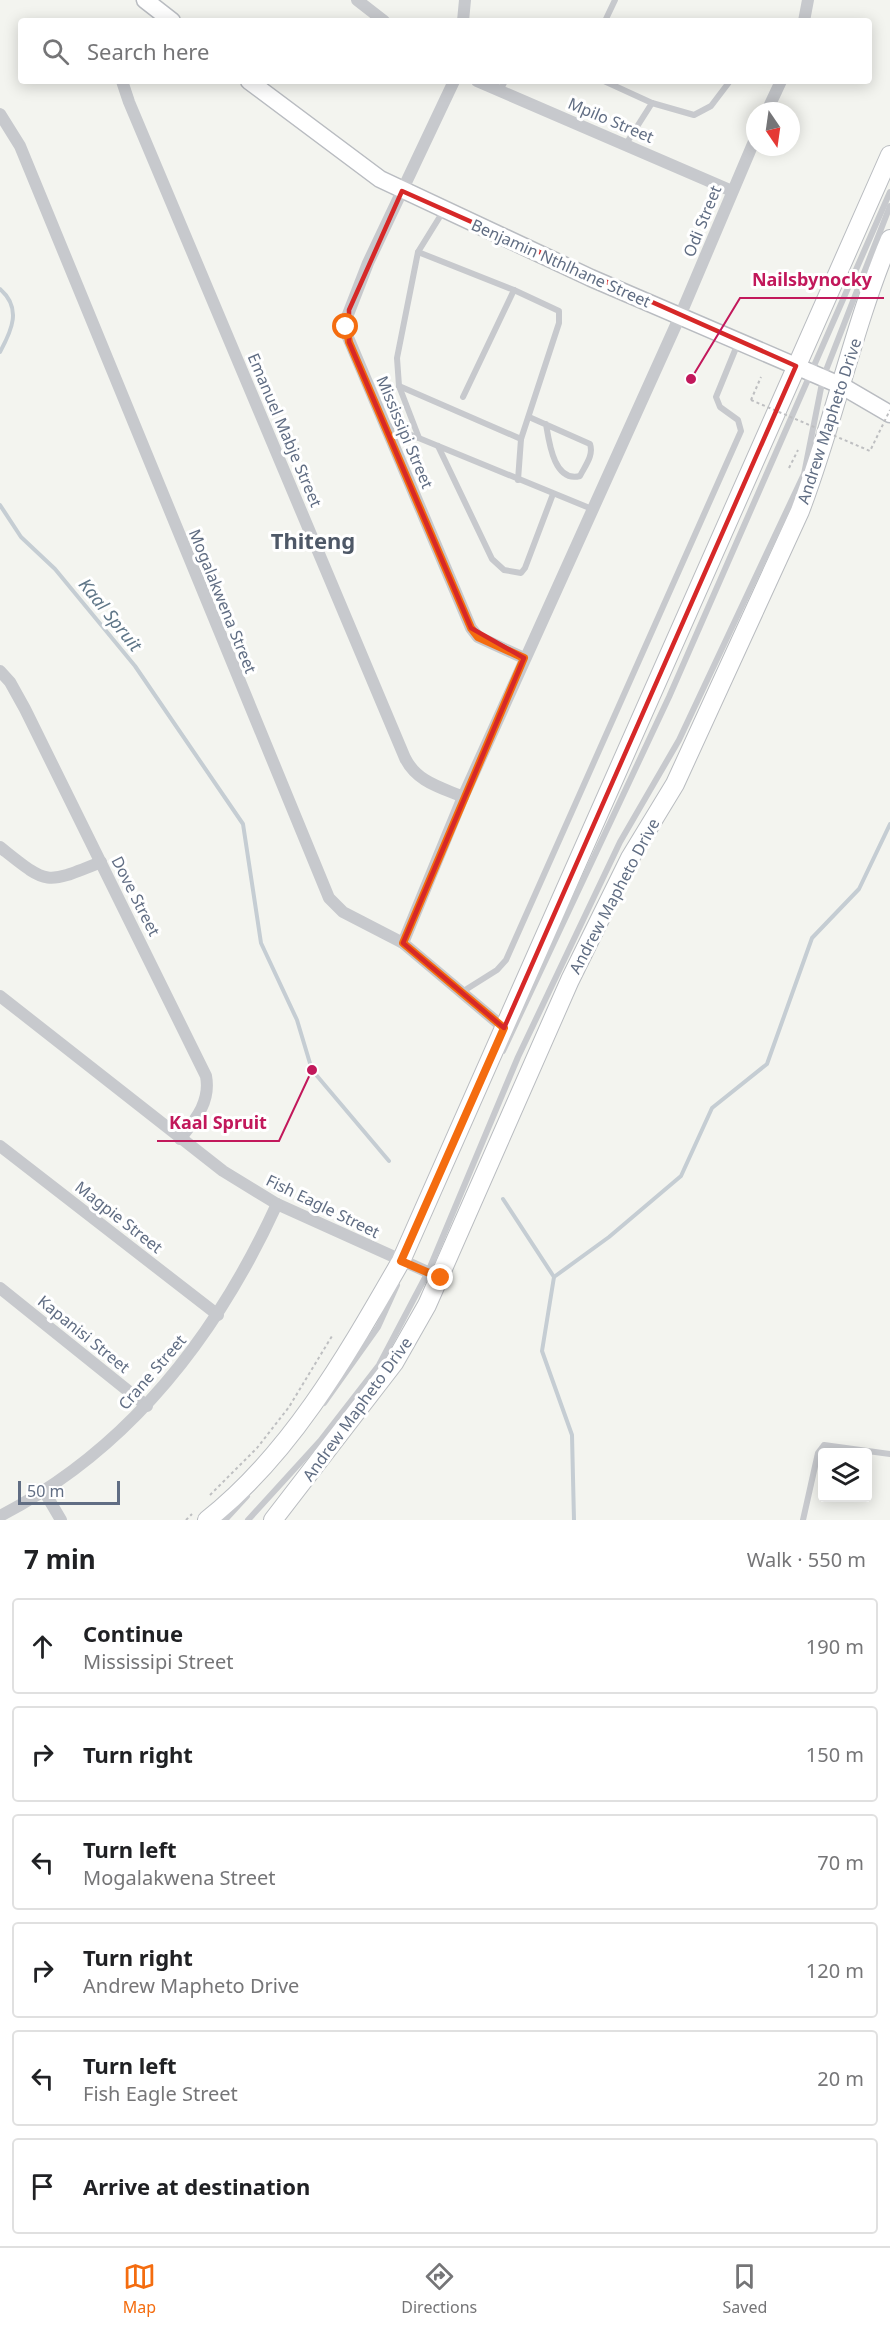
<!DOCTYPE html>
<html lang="en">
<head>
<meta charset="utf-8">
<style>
  body { margin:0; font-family:"Noto Sans",sans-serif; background:#f2f2f2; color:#202124 }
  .controls { position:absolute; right:18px; bottom:18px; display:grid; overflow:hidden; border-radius:6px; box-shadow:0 3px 15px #0003 }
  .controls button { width:54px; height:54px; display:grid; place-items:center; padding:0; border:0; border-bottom:2px solid #e0e0e0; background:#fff; color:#202124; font:30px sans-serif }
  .compass { position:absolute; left:746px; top:102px; width:54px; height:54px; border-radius:50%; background:#fff; box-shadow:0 3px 15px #0003; rotate:167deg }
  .scale { position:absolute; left:18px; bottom:15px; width:102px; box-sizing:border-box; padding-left:6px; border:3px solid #606d83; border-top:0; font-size:16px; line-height:21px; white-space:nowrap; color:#606d83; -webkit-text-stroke:4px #fff; paint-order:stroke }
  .stop { position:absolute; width:18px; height:18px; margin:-14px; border:4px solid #f46c0f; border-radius:50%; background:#fff }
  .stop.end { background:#f46c0f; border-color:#fff; box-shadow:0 2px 6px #0008 }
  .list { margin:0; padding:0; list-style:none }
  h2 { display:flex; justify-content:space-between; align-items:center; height:78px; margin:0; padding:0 24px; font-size:26px }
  h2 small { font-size:20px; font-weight:400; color:#757577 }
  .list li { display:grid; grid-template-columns:39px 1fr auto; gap:18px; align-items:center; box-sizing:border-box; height:96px; margin:0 12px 12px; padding:0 12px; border:2px solid #e0e0e0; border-radius:6px }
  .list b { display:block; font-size:22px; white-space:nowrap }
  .list p { margin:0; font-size:20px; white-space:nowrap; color:#757577 }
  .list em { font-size:20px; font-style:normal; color:#757577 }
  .icon { flex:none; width:33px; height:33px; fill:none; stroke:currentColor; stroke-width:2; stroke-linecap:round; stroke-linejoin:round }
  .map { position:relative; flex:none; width:890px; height:1520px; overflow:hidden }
  .search { position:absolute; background:#fff; box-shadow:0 3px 15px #0003; left:18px; right:18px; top:18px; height:66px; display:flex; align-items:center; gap:15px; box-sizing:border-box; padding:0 21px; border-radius:6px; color:#757577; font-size:22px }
  .sheet { height:726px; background:#fff }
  nav { display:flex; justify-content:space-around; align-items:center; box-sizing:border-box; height:84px; border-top:2px solid #e0e0e0; background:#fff; font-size:16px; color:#757577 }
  nav a { display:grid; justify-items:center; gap:3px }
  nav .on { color:#f46c0f }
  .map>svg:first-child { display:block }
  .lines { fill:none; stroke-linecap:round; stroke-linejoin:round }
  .stream { stroke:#c5cdd3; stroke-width:4 }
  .secondary-casing { stroke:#b9bcc1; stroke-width:19 }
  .primary-casing { stroke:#b9bcc0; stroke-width:20 }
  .path { stroke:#bebfc1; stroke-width:2; stroke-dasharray:3 3; stroke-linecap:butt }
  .lane { stroke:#c7c9cd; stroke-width:6 }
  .street { stroke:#c7c9cd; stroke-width:12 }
  .secondary { stroke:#fff; stroke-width:16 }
  .primary { stroke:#fff; stroke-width:18 }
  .path-bridge { stroke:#bebfc1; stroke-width:2; stroke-dasharray:3 3; stroke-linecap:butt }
  .route { stroke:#f46c0f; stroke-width:8 }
  .marked { fill:none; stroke:#d62828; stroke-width:4.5; stroke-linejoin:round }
  .labels { text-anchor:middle; stroke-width:6; stroke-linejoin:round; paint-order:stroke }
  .street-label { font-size:16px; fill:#606d83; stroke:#fff }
  .water-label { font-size:18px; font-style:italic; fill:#5f7688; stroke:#fff }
  .district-label { font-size:22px; font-weight:bold; fill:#4e5867; stroke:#fff }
  .leader { fill:none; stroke:#c2185b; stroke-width:2 }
  .callout-dot { fill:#c2185b; stroke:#fff; stroke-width:2 }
  .callout-label { font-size:18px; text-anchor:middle; font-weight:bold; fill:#c2185b; stroke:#fff; stroke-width:6; stroke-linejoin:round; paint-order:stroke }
</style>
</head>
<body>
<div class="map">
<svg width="890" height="1520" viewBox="0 0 890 1520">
  <rect width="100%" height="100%" fill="#f3f4ef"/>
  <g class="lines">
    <g class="stream">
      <path d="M0,289C22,308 12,330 0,352"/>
      <polyline points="0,505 21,537 55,569 135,666 243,824 261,943 297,1020 312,1070 389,1161"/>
      <polyline points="503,1199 554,1277 542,1351 572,1435 574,1520"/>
      <polyline points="554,1277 609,1237 681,1176 712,1108 767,1064 812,938 859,889 890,824"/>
    </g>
    <defs>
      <g id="secondary">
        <polyline points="145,0 172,21"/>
        <polyline points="249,81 380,179 591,278 842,386 890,414"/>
      </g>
      <g id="primary">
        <path d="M207,1520C292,1453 348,1353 401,1261L890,155"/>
        <path d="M273,1520L394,1363L427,1305L570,980L630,858L675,784L800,511C834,422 853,327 890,239"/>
      </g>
    </defs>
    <use href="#secondary" class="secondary-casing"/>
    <use href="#primary" class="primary-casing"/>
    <g class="path">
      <polyline points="751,400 761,377"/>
      <polyline points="789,468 798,450"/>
      <polyline points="210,1495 257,1448 289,1407 332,1336"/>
      <polyline points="186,1520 192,1514"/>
    </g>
    <g class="lane">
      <polyline points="605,21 615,0"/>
      <polyline points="604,81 652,103 626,144"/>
      <polyline points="500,91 505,81"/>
      <polyline points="652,103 694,115 711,106 730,81"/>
      <polyline points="418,252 514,290 559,311 559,323 521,439 518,480"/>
      <polyline points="399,386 521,439"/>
      <polyline points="463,397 514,290"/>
      <path d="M529,417L590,444C594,455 585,466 580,476C554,483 549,442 546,424"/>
      <polyline points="387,425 592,509"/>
      <polyline points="419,438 399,386 397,358 418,252 444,210"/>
      <polyline points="438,446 492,559 504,570 521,573 525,568 553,494"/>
      <polyline points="462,992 497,970 506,960 741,431 738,420 720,407 716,397 738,343"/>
      <polyline points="503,1051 669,697 890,192"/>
      <polyline points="324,1403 378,1327 397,1285"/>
      <polyline points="225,1520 247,1496"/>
      <polyline points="248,1520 320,1441 379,1365 428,1272 518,1057 620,842 679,740 804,474 823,378 890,206"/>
      <polyline points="803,1520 818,1453 824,1445 890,1454"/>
    </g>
    <g class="street">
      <polyline points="357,0 384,21"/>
      <polyline points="463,21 465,0"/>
      <polyline points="804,21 808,0"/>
      <path d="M122,81L129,102L405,758C417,782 440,787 463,797"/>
      <polyline points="454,81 368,263 347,317 347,335 471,628 478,637 524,658"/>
      <polyline points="477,81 732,191"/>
      <polyline points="767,111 781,81"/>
      <polyline points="0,114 20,146 329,898 343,912 403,943 504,1028"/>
      <path d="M0,671L10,682L25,709L206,1076C211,1102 195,1120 180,1139"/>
      <path d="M0,847C48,885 44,885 101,862"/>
      <polyline points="403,943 463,797 680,316 755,139"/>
      <polyline points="0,996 223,1171 277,1204 441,1278"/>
      <polyline points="0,1146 218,1315"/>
      <polyline points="0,1288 147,1406"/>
      <polyline points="44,1491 61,1520"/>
      <path d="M0,1516C130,1449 217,1335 277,1204"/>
    </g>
    <use href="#secondary" class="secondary"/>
    <use href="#primary" class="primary"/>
    <polyline class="path-bridge" points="751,400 870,451 890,410"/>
  </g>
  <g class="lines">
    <polyline class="route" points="346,327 349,342 471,628 478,637 524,658 403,943 504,1028 401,1261 441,1278"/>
  </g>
  <path class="marked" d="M402,191L796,366L504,1028L403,943L524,658L471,628L349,342V310Z"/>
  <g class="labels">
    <g class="street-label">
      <text transform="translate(611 120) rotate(23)" y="6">Mpilo Street</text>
      <text transform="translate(702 221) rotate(-68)" y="6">Odi Street</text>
      <text transform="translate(561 263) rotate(24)" y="6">Benjamin Nthlhane Street</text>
      <text transform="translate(829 421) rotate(-72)" y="6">Andrew Mapheto Drive</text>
      <text transform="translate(285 430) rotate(67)" y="6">Emanuel Mabje Street</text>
      <text transform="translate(405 432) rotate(67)" y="6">Mississipi Street</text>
      <text transform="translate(223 601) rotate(68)" y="6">Mogalakwena Street</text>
      <text transform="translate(136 896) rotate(63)" y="6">Dove Street</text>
      <text transform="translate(614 896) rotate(-62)" y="6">Andrew Mapheto Drive</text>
      <text transform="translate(323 1206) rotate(26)" y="6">Fish Eagle Street</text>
      <text transform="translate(119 1217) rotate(38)" y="6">Magpie Street</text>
      <text transform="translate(84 1334) rotate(39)" y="6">Kapanisi Street</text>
      <text transform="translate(152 1372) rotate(-49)" y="6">Crane Street</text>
      <text transform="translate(357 1409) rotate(-54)" y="6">Andrew Mapheto Drive</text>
    </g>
    <g class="water-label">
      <text transform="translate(110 615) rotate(51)" y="6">Kaal Spruit</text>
    </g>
    <g class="district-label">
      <text x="313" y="549">Thiteng</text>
    </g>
  </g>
  <path class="leader" d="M691 379L740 298H884M312 1070L279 1141H157"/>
  <g class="callout-dot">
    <circle cx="691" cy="379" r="6"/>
    <circle cx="312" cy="1070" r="6"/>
  </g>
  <g class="callout-label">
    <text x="812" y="286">Nailsbynocky</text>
    <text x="218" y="1129">Kaal Spruit</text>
  </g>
</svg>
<div class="controls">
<button><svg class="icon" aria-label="layers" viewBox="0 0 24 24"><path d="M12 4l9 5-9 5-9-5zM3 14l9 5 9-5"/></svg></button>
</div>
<svg class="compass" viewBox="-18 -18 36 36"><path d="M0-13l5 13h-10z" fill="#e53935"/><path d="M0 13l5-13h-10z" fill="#757577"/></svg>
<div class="scale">50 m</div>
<div class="stop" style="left:346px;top:327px"></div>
<div class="stop end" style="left:441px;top:1278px"></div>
<div class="search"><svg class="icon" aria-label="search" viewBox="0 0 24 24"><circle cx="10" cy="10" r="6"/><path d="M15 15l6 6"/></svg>Search here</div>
</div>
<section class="sheet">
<h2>7 min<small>Walk · 550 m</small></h2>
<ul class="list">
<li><svg class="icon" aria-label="ahead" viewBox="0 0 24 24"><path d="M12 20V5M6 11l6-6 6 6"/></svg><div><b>Continue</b><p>Mississipi Street</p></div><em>190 m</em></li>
<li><svg class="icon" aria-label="right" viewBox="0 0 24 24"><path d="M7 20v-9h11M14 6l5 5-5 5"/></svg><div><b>Turn right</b></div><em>150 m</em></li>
<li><svg class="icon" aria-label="left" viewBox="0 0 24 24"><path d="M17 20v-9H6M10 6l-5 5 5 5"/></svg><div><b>Turn left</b><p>Mogalakwena Street</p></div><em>70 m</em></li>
<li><svg class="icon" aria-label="right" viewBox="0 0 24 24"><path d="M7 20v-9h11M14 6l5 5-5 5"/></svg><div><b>Turn right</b><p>Andrew Mapheto Drive</p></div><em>120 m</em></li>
<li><svg class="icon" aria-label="left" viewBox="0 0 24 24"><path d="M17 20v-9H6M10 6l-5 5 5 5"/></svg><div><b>Turn left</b><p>Fish Eagle Street</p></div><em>20 m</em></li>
<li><svg class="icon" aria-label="arrive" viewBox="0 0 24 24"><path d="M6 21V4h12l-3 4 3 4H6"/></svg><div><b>Arrive at destination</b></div></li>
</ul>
</section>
<nav>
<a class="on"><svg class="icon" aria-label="map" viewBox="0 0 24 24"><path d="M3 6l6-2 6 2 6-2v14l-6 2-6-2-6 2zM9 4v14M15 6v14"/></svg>Map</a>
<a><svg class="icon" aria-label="directions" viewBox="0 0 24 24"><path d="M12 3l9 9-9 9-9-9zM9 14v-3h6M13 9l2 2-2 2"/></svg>Directions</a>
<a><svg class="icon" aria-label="saved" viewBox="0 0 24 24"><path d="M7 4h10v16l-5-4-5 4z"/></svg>Saved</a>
</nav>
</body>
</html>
